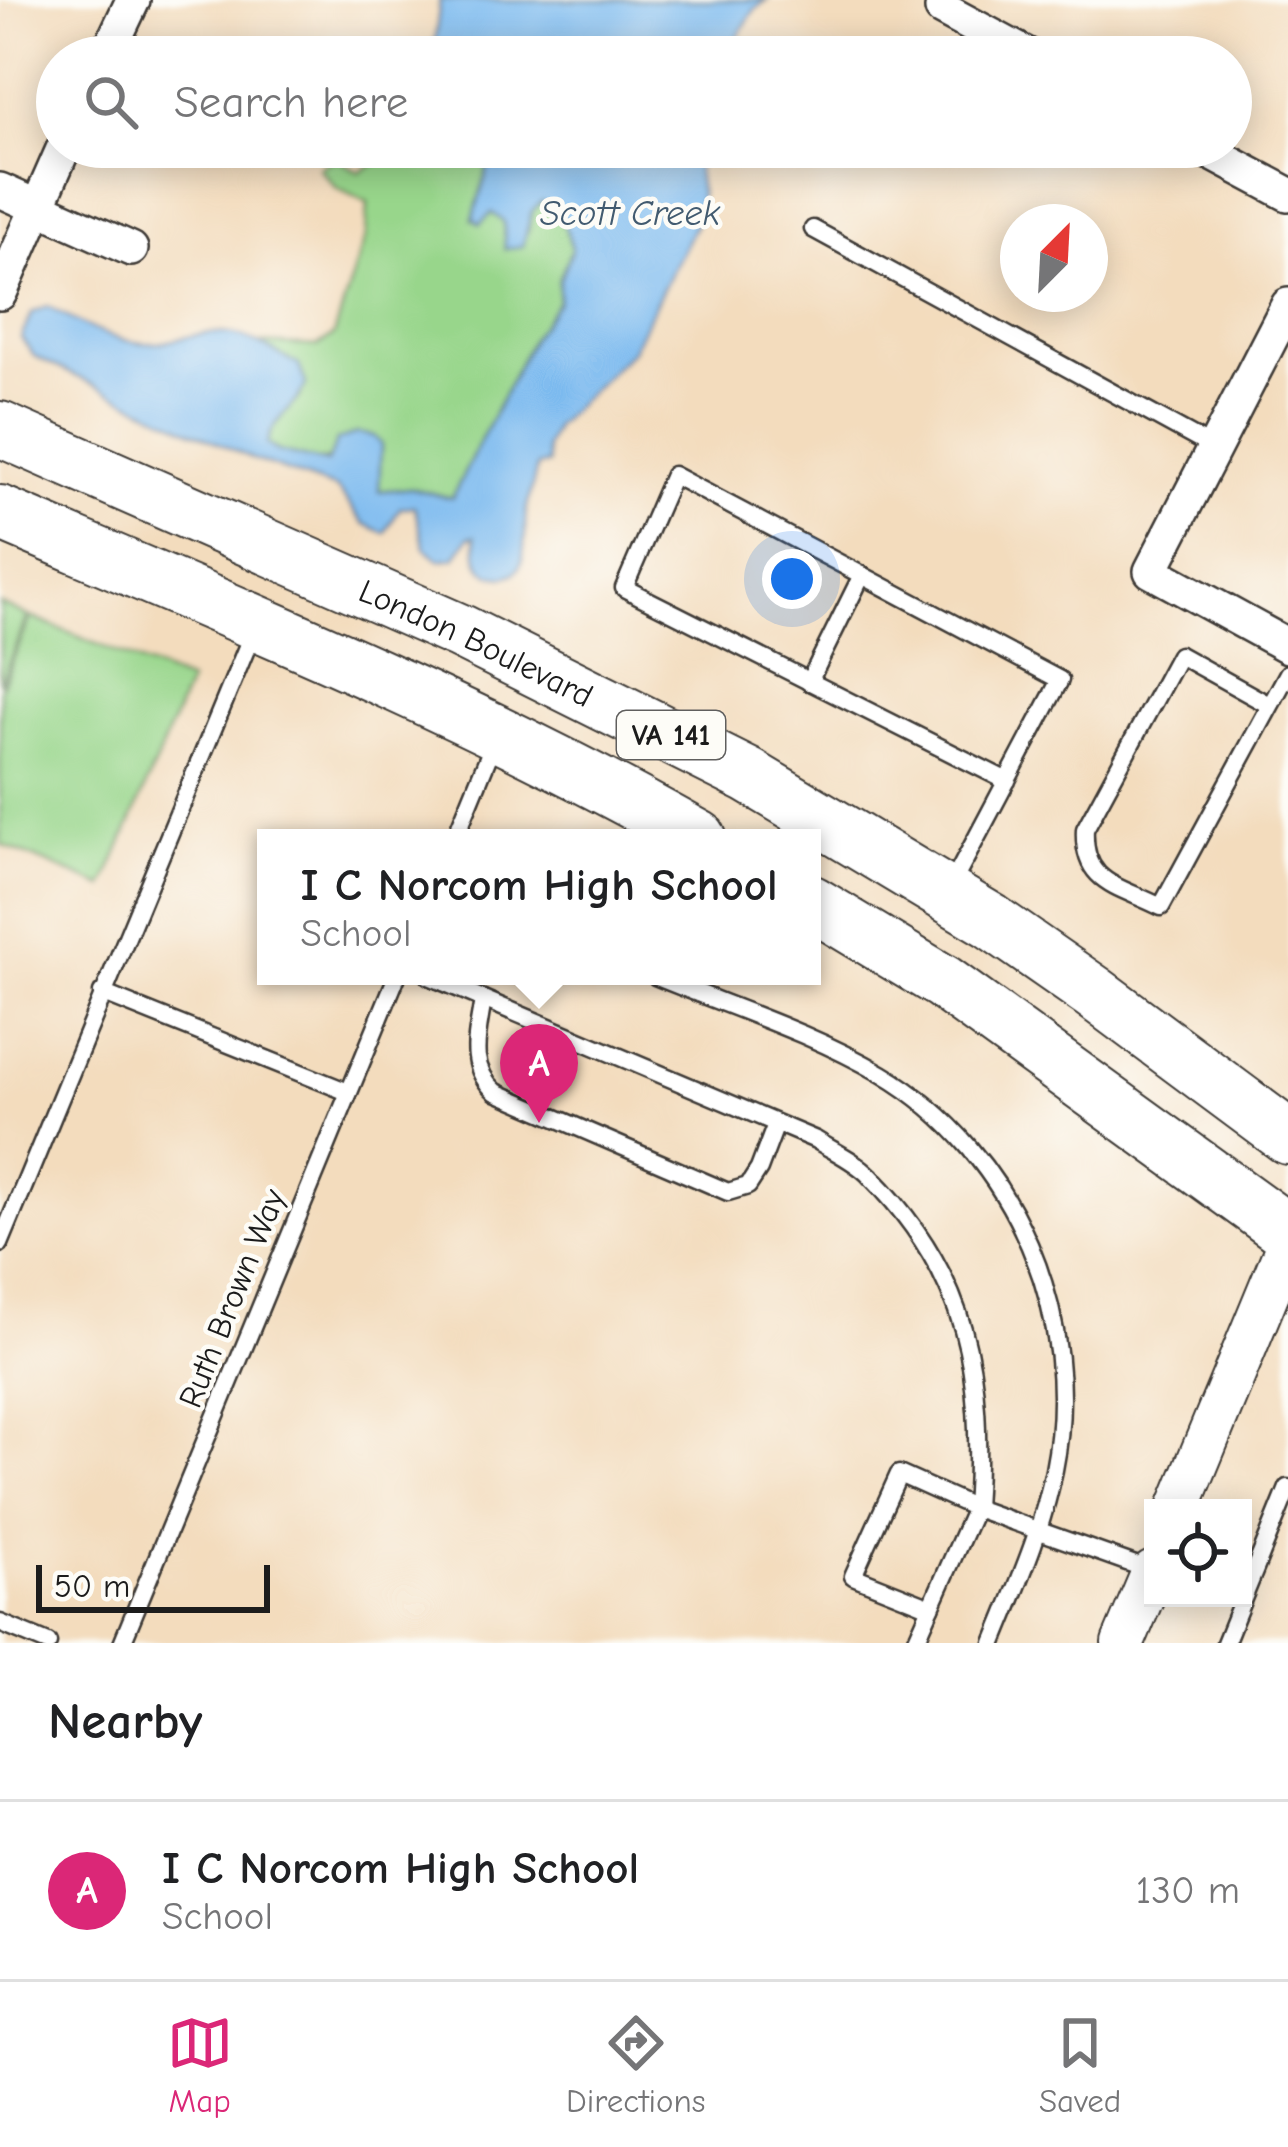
<!DOCTYPE html>
<html lang="en">
<head>
<meta charset="utf-8">
<style>
  body { margin:0; font-family:"Comic Neue",sans-serif; background:#f6f6f6; color:#202124 }
  .controls { position:absolute; right:36px; bottom:36px; display:grid; overflow:hidden; border-radius:0px; box-shadow:0 6px 30px #0003 }
  .controls button { width:108px; height:108px; display:grid; place-items:center; padding:0; border:0; border-bottom:3px solid #e0e0e0; background:#fff; color:#202124; font:60px sans-serif }
  .compass { position:absolute; left:1000px; top:204px; width:108px; height:108px; border-radius:50%; background:#fff; box-shadow:0 6px 30px #0003; rotate:24deg }
  .scale { position:absolute; left:36px; bottom:30px; width:234px; box-sizing:border-box; padding-left:12px; border:6px solid #1c1c1c; border-top:0; font-size:33px; line-height:42px; white-space:nowrap; color:#1c1c1c; -webkit-text-stroke:9px #fdfcf7; paint-order:stroke }
  .you { position:absolute; left:792px; top:579px; width:42px; height:42px; margin:-30px; border:9px solid #fff; border-radius:50%; background:#1a73e8; box-shadow:0 0 0 18px #1a73e833 }
  .badge { display:grid; place-items:center; width:78px; height:78px; border-radius:50%; background:#db2777; color:#fff; font-size:39px; font-weight:700 }
  .pin { position:absolute; translate:-50% -99px; filter:drop-shadow(0 3px 6px #0008) }
  .pin::after { content:''; position:absolute; top:63px; width:42px; height:36px; background:inherit; clip-path:polygon(0 0,100% 0,50% 100%) }
  .popup { position:absolute; left:257px; top:829px; width:564px; height:156px; box-sizing:border-box; display:grid; place-content:center; border-radius:0px; background:#fff; filter:drop-shadow(0 3px 9px #0005); font-size:39px; white-space:nowrap; color:#757577 }
  .popup b { font-size:45px; color:#202124 }
  .popup::after { content:''; position:absolute; left:50%; top:100%; margin-left:-24px; border:24px solid transparent; border-top-color:#fff }
  .list { margin:0; padding:0; list-style:none }
  h2 { display:flex; justify-content:space-between; align-items:center; height:156px; margin:0; padding:0 48px; font-size:51px }
  h2 small { font-size:39px; font-weight:400; color:#757577 }
  .list li { display:grid; grid-template-columns:78px 1fr auto; gap:36px; align-items:center; box-sizing:border-box; height:180px; padding:0 48px; border-top:3px solid #e0e0e0 }
  .list b { display:block; font-size:45px; white-space:nowrap }
  .list p { margin:0; font-size:39px; white-space:nowrap; color:#757577 }
  .list em { font-size:39px; font-style:normal; color:#757577 }
  .icon { flex:none; width:66px; height:66px; fill:none; stroke:currentColor; stroke-width:2; stroke-linecap:round; stroke-linejoin:round }
  .map { position:relative; flex:none; width:1288px; height:1643px; overflow:hidden }
  .search { position:absolute; background:#fff; box-shadow:0 6px 30px #0003; left:36px; right:36px; top:36px; height:132px; display:flex; align-items:center; gap:30px; box-sizing:border-box; padding:0 42px; border-radius:66px; color:#757577; font-size:45px }
  .sheet { height:336px; background:#fff }
  nav { display:flex; justify-content:space-around; align-items:center; box-sizing:border-box; height:168px; border-top:3px solid #e0e0e0; background:#fff; font-size:33px; color:#757577 }
  nav a { display:grid; justify-items:center; gap:6px }
  nav .on { color:#db2777 }
  .map>svg:first-child { display:block }
  .green { fill:#98d68b; stroke:#5a7954; stroke-width:3 }
  .water { fill:#7bbaef; stroke:#4c6b86; stroke-width:3 }
  .lines { fill:none; stroke-linecap:round; stroke-linejoin:round }
  .service-casing { stroke:#3c3934; stroke-width:21 }
  .minor-casing { stroke:#3c3934; stroke-width:38 }
  .tertiary-casing { stroke:#3c3934; stroke-width:46 }
  .primary-casing { stroke:#3c3934; stroke-width:58 }
  .service { stroke:#fff; stroke-width:16 }
  .minor { stroke:#fff; stroke-width:33 }
  .tertiary { stroke:#fff; stroke-width:42 }
  .primary { stroke:#fff; stroke-width:54 }
  .labels { text-anchor:middle; stroke-width:9; stroke-linejoin:round; paint-order:stroke }
  .shield { fill:#fdfcf7; stroke:#605f5e; stroke-width:3 }
  .shield-label { font-size:30px; font-weight:bold; fill:#1c1c1c }
  .street-label { font-size:33px; fill:#1c1c1c; stroke:#fdfcf7 }
  .water-label { font-size:36px; font-style:italic; fill:#425b70; stroke:#fdfcf7 }
</style>
</head>
<body>
<div class="map">
<svg width="1288" height="1643" viewBox="0 0 1288 1643">
  <rect width="100%" height="100%" fill="#fdfcf7"/>
  <filter id="ink" filterUnits="userSpaceOnUse"><feTurbulence type="fractalNoise" baseFrequency=".00833" numOctaves="2"/><feDisplacementMap in="SourceGraphic" scale="24" xChannelSelector="R" yChannelSelector="G"/><feConvolveMatrix kernelMatrix="1 2 1 2 8 2 1 2 1" color-interpolation-filters="sRGB"/></filter>
  <filter id="wash" filterUnits="userSpaceOnUse"><feTurbulence type="fractalNoise" baseFrequency=".004" numOctaves="4" result="noise"/><feDisplacementMap in="SourceGraphic" scale="48" xChannelSelector="R" yChannelSelector="G"/><feGaussianBlur stdDeviation="2.7" result="paint"/><feColorMatrix in="noise" values="0 0 0 0 0 0 0 0 0 0 0 0 0 0 0 0 0 1.4 0 .05"/><feComposite in="paint" operator="in"/></filter>
  <g filter="url(#wash)">
    <rect width="100%" height="100%" fill="#f3dcbd"/>
    <g class="green">
      <path d="M392,147H481L490,160L473,219L492,212L504,222L506,249L528,231L532,210L542,200L560,212L572,248L559,281L558,302L532,338L452,498L411,488L378,491L381,445C338,460 309,470 266,444L272,424L301,396L256,343L318,346L334,335L366,235L368,203L337,188L319,168L336,158L359,172L391,155Z"/>
      <polygon points="0,604 28,616 0,684"/>
      <polygon points="31,617 189,682 104,887 0,844 0,690"/>
    </g>
    <g class="water">
      <polygon points="440,0 767,0 755,9 725,57 433,57"/>
      <path d="M481,147H694L700,193L698,219L632,350L555,426L546,447L548,464L537,466C534,481 529,497 526,512C523,533 532,587 493,575C475,569 477,552 475,536L469,537L455,558L440,560L425,548L414,506L400,508L385,533L363,523L337,489L255,460L113,394L34,356L21,338L32,313L48,306C81,325 124,349 164,342C187,338 205,330 229,334C254,338 277,354 299,365L306,384C295,410 274,415 267,444L278,451L327,463L337,441L357,433L374,436L381,444L379,491L411,488L452,498L532,338L558,302L559,281L572,248L560,212L542,201L532,211L523,246L505,249L504,222L492,213L480,224L473,219L490,161Z"/>
    </g>
  </g>
  <g filter="url(#ink)">
    <g class="lines">
      <defs>
        <g id="service">
          <polyline points="813,229 1212,447"/>
          <polyline points="809,682 862,575"/>
          <path d="M1269,705L1179,655L1085,829C1082,884 1118,885 1161,907L1288,673"/>
          <polyline points="455,838 496,738"/>
          <polyline points="950,888 1060,680 673,475 624,588 1007,781"/>
          <path d="M429,976L816,1140C833,1151 856,1161 870,1176C969,1276 984,1374 975,1508L899,1474L853,1576L931,1607"/>
          <path d="M655,976C730,1007 812,1033 882,1074C1016,1153 1084,1320 1054,1470C1042,1531 1017,1586 994,1643"/>
          <polyline points="102,993 348,1092"/>
          <path d="M483,999C478,1035 466,1065 496,1092L728,1192L748,1186L759,1169L776,1124"/>
          <polyline points="0,1244 254,630"/>
          <polyline points="0,1623 48,1643"/>
          <polyline points="122,1643 397,976"/>
          <polyline points="915,1643 975,1508 1152,1571"/>
          <polyline points="1225,1643 1288,1488"/>
        </g>
        <g id="minor">
          <polyline points="942,9 1031,57"/>
          <polyline points="106,57 133,0"/>
          <polyline points="1200,147 1288,194"/>
          <polyline points="0,190 131,249"/>
          <polyline points="0,293 64,147"/>
          <polyline points="1288,305 1151,571 1288,646"/>
        </g>
        <g id="tertiary">
          <polyline points="1179,1508 1288,1244"/>
          <polyline points="1123,1643 1153,1572"/>
        </g>
        <g id="primary">
          <path id="s1" d="M0,429L461,632L749,776L991,921L1093,992L1288,1137"/>
          <path d="M0,513C237,614 475,711 699,838"/>
          <polyline points="812,903 943,982 1288,1232"/>
        </g>
      </defs>
      <use href="#service" class="service-casing"/>
      <use href="#minor" class="minor-casing"/>
      <use href="#tertiary" class="tertiary-casing"/>
      <use href="#primary" class="primary-casing"/>
      <use href="#service" class="service"/>
      <use href="#minor" class="minor"/>
      <use href="#tertiary" class="tertiary"/>
      <use href="#primary" class="primary"/>
    </g>
  </g>
  <g class="labels">
    <rect class="shield" x="617" y="711" width="108" height="48" rx="9"/>
    <g class="shield-label">
      <text x="671" y="745">VA 141</text>
    </g>
    <g class="street-label">
      <text dy="12" stroke="none"><textPath href="#s1" startOffset="522">London Boulevard</textPath></text>
      <text transform="translate(231 1298) rotate(-68)" y="12">Ruth Brown Way</text>
    </g>
    <g class="water-label">
      <text x="630" y="225">Scott Creek</text>
    </g>
  </g>
</svg>
<div class="controls">
<button><svg class="icon" aria-label="locate" viewBox="0 0 24 24"><circle cx="12" cy="12" r="6"/><path d="M12 2v4M12 18v4M2 12h4M18 12h4"/></svg></button>
</div>
<svg class="compass" viewBox="-18 -18 36 36"><path d="M0-13l5 13h-10z" fill="#e53935"/><path d="M0 13l5-13h-10z" fill="#757577"/></svg>
<div class="scale">50 m</div>
<div class="you"></div>
<div class="pin badge" style="left:539px;top:1123px">A</div>
<div class="popup"><b>I C Norcom High School</b>School</div>
<div class="search"><svg class="icon" aria-label="search" viewBox="0 0 24 24"><circle cx="10" cy="10" r="6"/><path d="M15 15l6 6"/></svg>Search here</div>
</div>
<section class="sheet">
<h2>Nearby<small></small></h2>
<ul class="list">
<li><span class="badge">A</span><div><b>I C Norcom High School</b><p>School</p></div><em>130 m</em></li>
</ul>
</section>
<nav>
<a class="on"><svg class="icon" aria-label="map" viewBox="0 0 24 24"><path d="M3 6l6-2 6 2 6-2v14l-6 2-6-2-6 2zM9 4v14M15 6v14"/></svg>Map</a>
<a><svg class="icon" aria-label="directions" viewBox="0 0 24 24"><path d="M12 3l9 9-9 9-9-9zM9 14v-3h6M13 9l2 2-2 2"/></svg>Directions</a>
<a><svg class="icon" aria-label="saved" viewBox="0 0 24 24"><path d="M7 4h10v16l-5-4-5 4z"/></svg>Saved</a>
</nav>
</body>
</html>
